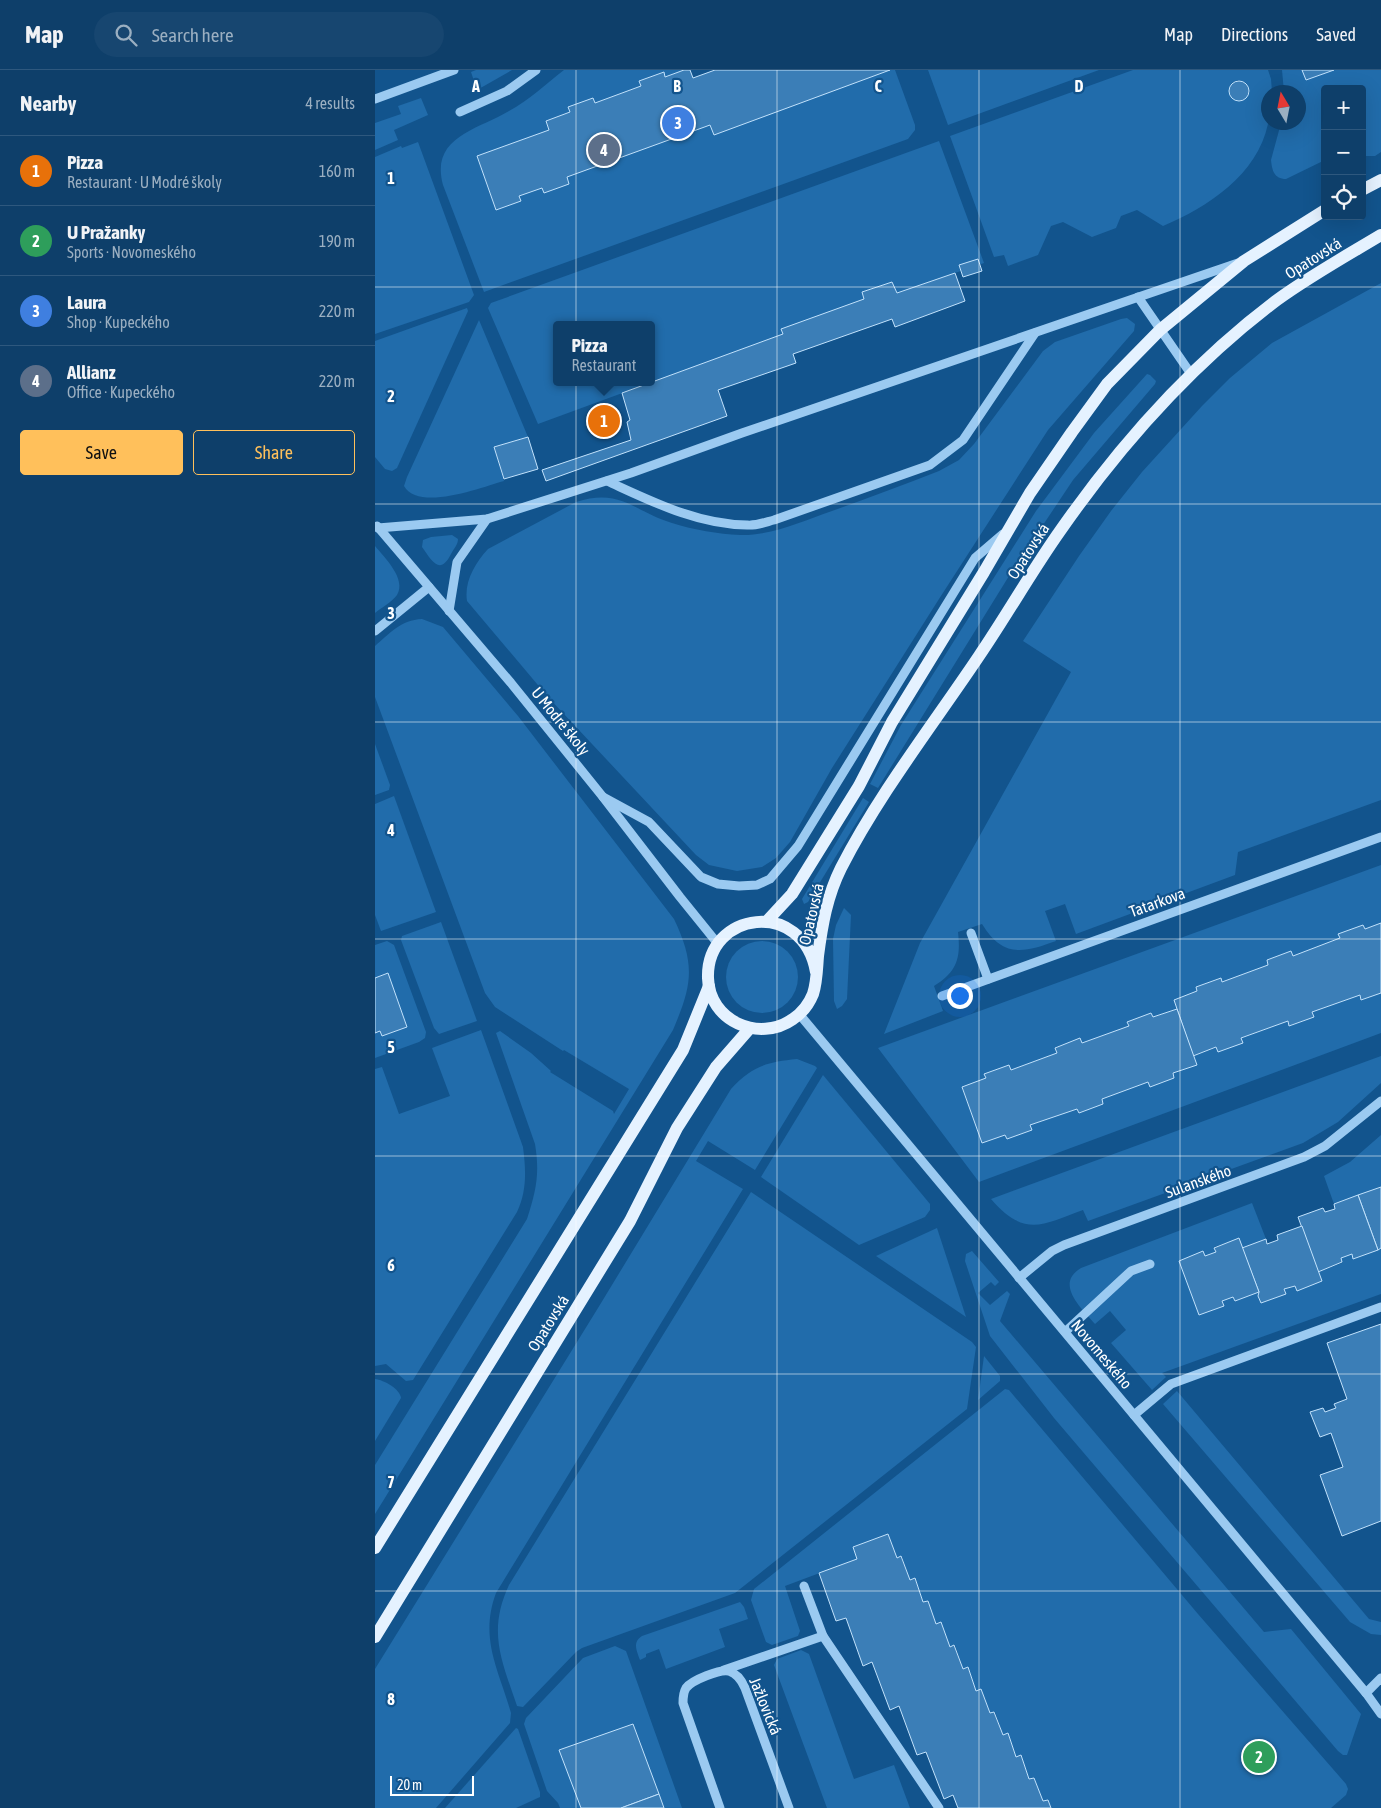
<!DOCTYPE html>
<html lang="en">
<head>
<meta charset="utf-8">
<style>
  body { margin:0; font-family:"Asap Condensed",sans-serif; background:#174670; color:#f1f3f6 }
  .controls { position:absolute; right:15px; top:15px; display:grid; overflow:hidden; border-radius:5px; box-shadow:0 5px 20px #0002 }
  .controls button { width:45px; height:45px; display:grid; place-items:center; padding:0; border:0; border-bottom:1px solid #2e587e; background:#0e3f6a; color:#f1f3f6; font:25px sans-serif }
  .compass { position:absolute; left:886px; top:15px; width:45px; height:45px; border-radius:50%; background:#0e3f6a; box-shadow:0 5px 20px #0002; rotate:350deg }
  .scale { position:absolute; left:15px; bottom:12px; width:84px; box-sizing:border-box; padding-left:5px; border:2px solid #fff; border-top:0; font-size:14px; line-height:18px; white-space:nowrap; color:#fff; -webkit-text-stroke:4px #12548d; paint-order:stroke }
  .you { position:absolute; left:584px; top:925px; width:18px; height:18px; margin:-12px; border:4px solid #fff; border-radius:50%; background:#1a73e8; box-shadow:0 0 0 8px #1a73e833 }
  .badge { display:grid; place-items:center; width:32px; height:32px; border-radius:50%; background:#ffc05b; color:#fff; font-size:16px; font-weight:700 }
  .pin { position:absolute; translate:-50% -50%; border:2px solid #fff; box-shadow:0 1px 5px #0006 }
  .popup { position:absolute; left:178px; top:251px; width:102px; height:65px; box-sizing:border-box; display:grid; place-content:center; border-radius:5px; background:#0e3f6a; filter:drop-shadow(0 1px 4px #0005); font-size:16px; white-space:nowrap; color:#9bafc1 }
  .popup b { font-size:19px; color:#f1f3f6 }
  .popup::after { content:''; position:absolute; left:50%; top:100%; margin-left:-10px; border:10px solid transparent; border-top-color:#0e3f6a }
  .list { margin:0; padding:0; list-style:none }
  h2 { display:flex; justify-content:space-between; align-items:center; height:65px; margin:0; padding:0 20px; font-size:21px }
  h2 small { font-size:16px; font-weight:400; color:#9bafc1 }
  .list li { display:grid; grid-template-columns:32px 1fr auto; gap:15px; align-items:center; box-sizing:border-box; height:70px; padding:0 20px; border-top:1px solid #2e587e }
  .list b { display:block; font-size:19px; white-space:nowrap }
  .list p { margin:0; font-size:16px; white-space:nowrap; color:#9bafc1 }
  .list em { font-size:16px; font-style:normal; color:#9bafc1 }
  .actions { display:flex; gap:10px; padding:15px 20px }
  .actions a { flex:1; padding:11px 0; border:1px solid #ffc05b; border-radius:5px; text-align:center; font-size:18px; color:#ffc05b }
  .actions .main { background:#ffc05b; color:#111 }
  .icon { flex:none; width:28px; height:28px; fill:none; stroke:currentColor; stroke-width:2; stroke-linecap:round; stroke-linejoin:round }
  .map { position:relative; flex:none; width:1006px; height:1738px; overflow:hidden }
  header { display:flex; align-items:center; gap:30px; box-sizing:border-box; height:70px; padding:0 25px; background:#0e3f6a; border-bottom:1px solid #2e587e }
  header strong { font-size:24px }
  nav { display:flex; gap:28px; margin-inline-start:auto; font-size:18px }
  .search { width:350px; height:45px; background:#174670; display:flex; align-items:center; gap:12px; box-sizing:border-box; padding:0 18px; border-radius:28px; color:#9bafc1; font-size:19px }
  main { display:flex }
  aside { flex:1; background:#0e3f6a }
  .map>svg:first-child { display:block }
  .green { fill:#216cab; fill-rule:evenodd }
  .building { fill:#3b7eb7; stroke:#c2e2fc }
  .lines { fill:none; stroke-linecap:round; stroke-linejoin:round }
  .minor { stroke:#9bcaf1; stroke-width:9 }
  .major { stroke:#e5f2ff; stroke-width:12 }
  .grid { fill:none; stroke:#fff; stroke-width:1; stroke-opacity:0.55 }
  .labels { text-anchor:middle; stroke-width:4.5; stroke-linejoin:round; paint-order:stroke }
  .street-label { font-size:16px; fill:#fff; stroke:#12548d }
  .grid-label { font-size:16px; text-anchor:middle; font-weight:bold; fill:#fff; stroke:#12548d; stroke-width:4.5; stroke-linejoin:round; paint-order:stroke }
</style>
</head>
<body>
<header>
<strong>Map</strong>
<div class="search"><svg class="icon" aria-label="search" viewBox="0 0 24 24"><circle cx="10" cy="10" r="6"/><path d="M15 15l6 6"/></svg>Search here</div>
<nav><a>Map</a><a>Directions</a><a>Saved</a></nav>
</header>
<main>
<aside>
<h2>Nearby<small>4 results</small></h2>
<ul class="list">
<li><span class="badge" style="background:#e8710a">1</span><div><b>Pizza</b><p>Restaurant · U Modré školy</p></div><em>160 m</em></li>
<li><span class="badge" style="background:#2e9e5b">2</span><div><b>U Pražanky</b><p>Sports · Novomeského</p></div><em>190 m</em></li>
<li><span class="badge" style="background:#3f7fe0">3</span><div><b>Laura</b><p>Shop · Kupeckého</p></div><em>220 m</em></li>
<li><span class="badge" style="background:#5c6f8a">4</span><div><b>Allianz</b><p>Office · Kupeckého</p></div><em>220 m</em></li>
</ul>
<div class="actions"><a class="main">Save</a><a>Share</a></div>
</aside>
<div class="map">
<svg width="1006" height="1738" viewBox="0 0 1006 1738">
  <rect width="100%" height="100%" fill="#12548d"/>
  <g class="green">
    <polygon points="101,0 137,0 102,20 96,2"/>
    <path d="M189,0H309L290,7L288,2L264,11L266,16L220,33L193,37L195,42L171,51L174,60L102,86L121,140L146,131L144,126L192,107L335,55L339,64L515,0H520L540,55V60L533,69L109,222L68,115C55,67 102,60 134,41C154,30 171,14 189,0Z"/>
    <polygon points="553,0 724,0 573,55"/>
    <path d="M758,0H893L896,9L897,22H894C894,32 895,44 893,54C882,105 833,137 788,156L762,140L746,146L741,158L717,167L688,152L676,156L663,185L633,196L629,185L619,187L575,66ZM863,10L871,13L875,22L870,29L863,31L856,27L854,20L857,13Z"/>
    <path d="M907,0H928L931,10L959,0H1006V82L1000,86H987V19H950V90L911,109C899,109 897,100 896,90L906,53L924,52V22H909Z"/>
    <polygon points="46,28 53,45 19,60 23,70 0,80 0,53 26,44 23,36"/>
    <path d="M564,71L609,193L522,223L517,212L487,222L489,229L408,264L163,354L113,238L116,233ZM182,255H276V312H182Z"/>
    <polygon points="43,72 99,225 94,232 0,264 0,87 26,76 27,78"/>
    <path d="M1006,213V730L863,782L860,805L701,864L690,834L670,841L681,871C648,883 628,888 607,854L583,862C586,888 582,902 559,916L568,941L509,964L545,873L696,602L648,571L704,486L736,441L767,402L827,336L855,308L897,273Z"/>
    <polygon points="92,238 93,241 22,398 17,401 10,399 0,387 0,271"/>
    <path d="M752,248L760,254L759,261L673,360L564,529L457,698L415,772L401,788L387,797L362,801L334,795L321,785L173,627L92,531C89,512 100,493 113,479L201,432C246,418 258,441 297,453C319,460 343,464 365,465C397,466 427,451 457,441C493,428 529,415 564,401L584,390L599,374L668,281L680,272L746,249Z"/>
    <path d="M104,250L153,367L119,377L129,411C107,417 44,442 29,416L32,407Z"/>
    <polygon points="772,304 775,305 781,311 780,314 698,410 634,506 503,718 495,714 526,655 661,441 719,363"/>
    <path d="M77,465L83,469C83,475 79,478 76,484C65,506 57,491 47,477L48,470L56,467Z"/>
    <path d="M0,476C9,487 32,509 22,525C17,532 6,538 0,543Z"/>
    <path d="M47,549L68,557L143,646L299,849C321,895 317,915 298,960L0,1444V1395L152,1149C161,1121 165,1104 160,1074L121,963L125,961L156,983L176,1001L175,1002L238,1041L239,1044L254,1019L189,980L188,981L120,937L110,923L0,627V576C15,563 26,550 47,549Z"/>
    <polygon points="0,674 15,715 14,720 0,725"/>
    <polygon points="19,726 61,842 6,861 0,845 0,734"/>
    <polygon points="488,728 494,732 433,832 429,834 427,829"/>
    <polygon points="1006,795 1006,853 990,859 988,855 964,864 965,868 918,886 916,881 892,890 893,895 847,912 845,908 821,917 822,921 802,939 778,947 776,943 752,952 754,956 707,973 705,969 681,977 682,983 636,1000 634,995 610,1004 611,1008 587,1018 607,1073 630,1065 632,1069 657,1060 655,1055 702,1039 704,1043 728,1034 727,1029 773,1012 775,1017 799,1008 798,1003 818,986 913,951 915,956 939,947 937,942 985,925 987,930 1006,923 1006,963 604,1112 503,978"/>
    <polygon points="469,838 476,845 472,929 467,936 462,939 459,931 458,869 461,855"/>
    <polygon points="66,852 102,951 64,964 59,958 26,870 27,866"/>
    <polygon points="12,871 19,875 51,962 50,968 44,972 0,988 0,963 5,961 7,966 32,957 12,903 0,908 0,875"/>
    <circle cx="387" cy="907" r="36"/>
    <path d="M106,960L148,1077C151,1100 152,1121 142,1142L38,1310L31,1311L11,1294L0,1296V999L7,997L24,1044L75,1026L57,978Z"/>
    <path d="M1006,986V1013L963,1052L928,1073L713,1151L708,1140C667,1155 650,1168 616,1129Z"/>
    <path d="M422,989L440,996L442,998L380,1100L333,1071L321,1091L368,1119L121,1523C104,1569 124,1600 136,1643L135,1653L61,1738H0V1599L223,1238L356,1019C377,996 392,992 422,989Z"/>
    <polygon points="448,1005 555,1134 555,1140 550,1147 484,1175 386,1107"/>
    <polygon points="1006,1065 1006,1117 959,1134 949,1106 975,1092"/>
    <path d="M376,1122L597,1272L601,1277L592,1339L360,1523L207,1578L201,1582L148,1637L142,1636C127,1591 112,1562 134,1515Z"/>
    <path d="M877,1133L891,1169L867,1178L864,1169L839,1177L841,1182L830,1186L828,1181L804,1191L824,1245L849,1236L847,1231L858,1227L860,1231L884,1222L883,1226L886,1233L911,1224L909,1219L920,1216L922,1220L946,1211L943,1202L967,1193L966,1188L977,1184L979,1189L1006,1178V1224L787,1303L791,1307L777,1320L736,1273L751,1260L735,1241L720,1254C707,1239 679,1214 706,1198Z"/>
    <polygon points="562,1158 591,1247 501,1186"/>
    <polygon points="597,1181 624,1212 620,1216 616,1212 603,1223 615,1235 632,1221 635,1224 625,1251 889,1562 916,1559 986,1644 972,1685 968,1685 963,1681 679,1348 615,1266 590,1191 591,1184"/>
    <polygon points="609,1286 625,1306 625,1311 603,1330"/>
    <path d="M0,1309C9,1310 25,1319 26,1328L0,1371Z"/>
    <polygon points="630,1319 634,1320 823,1544 971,1714 973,1719 971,1725 956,1738 676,1738 673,1730 668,1731 659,1708 654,1709 646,1686 641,1687 633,1664 628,1665 620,1642 615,1643 606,1619 601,1621 593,1597 588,1599 580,1575 575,1577 566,1553 561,1554 553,1531 548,1532 540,1508 535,1510 527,1487 522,1488 513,1464 478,1477 482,1489 410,1516 425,1561 423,1566 397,1575 391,1572 376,1530 379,1519"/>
    <polygon points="802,1321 994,1549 1006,1552 1006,1565 996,1564 975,1552 788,1334"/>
    <path d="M365,1532L369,1537L373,1549L344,1559L350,1577L291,1599L284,1579L271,1584V1587L265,1590C262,1581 257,1572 267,1566Z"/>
    <polygon points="240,1576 251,1581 307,1738 289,1738 258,1655 206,1738 185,1738 183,1733 172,1721 149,1654 151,1648 208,1588"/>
    <polygon points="426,1580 434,1584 479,1709 519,1695 535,1738 452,1738 399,1595 402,1589"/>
    <polygon points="141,1658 143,1659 165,1722 165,1727 141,1738 70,1738"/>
  </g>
  <g class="building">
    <polygon points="309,0 315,0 318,8 340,0 515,0 339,65 335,55 192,107 194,114 169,123 167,118 144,126 146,131 121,140 102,86 174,60 171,51 195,42 193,37 218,28 220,33 266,16 264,11 289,2 290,7"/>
    <polygon points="927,0 959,0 931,10"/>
    <circle cx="864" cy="21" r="10"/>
    <polygon points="603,189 607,201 588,207 584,195"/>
    <polygon points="580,203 590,231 520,257 517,249 418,284 421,293 343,320 352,346 171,411 167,400 256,370 252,352 255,350 247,323 408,264 406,259 489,229 487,222 517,212 522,223"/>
    <polygon points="153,367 163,399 129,409 119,377"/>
    <polygon points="1006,853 1006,923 986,930 985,925 937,942 939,947 914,956 913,951 866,968 868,973 843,982 841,977 818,986 799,930 822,921 821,917 846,908 847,912 893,895 892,890 916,881 918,886 965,868 963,864 988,855 990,859"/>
    <polygon points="13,903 32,957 7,966 5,961 0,963 0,908"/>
    <polygon points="802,939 822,995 798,1003 799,1008 775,1017 773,1012 727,1029 728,1034 704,1043 702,1039 655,1055 657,1060 632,1069 630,1065 607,1073 587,1017 611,1008 609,1004 634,995 636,1000 682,983 680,978 705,968 707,973 754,956 752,952 776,943 778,947"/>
    <polygon points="1006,1117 1006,1178 1003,1180 983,1125"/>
    <polygon points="983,1125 1003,1180 978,1189 977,1184 966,1188 967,1192 943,1202 923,1147 948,1138 950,1142 960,1139 959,1134"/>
    <polygon points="927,1156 947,1211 922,1221 920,1216 909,1219 911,1224 886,1233 883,1226 884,1222 867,1178 891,1169 892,1174 903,1170 902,1165"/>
    <polygon points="864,1168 884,1222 860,1231 858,1227 847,1231 849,1236 824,1245 804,1191 828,1181 830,1186 841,1182 839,1178"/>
    <polygon points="1006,1254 1006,1451 967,1466 945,1405 968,1397 956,1363 945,1367 935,1342 948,1338 950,1342 961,1338 959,1334 972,1329 952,1273"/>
    <polygon points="513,1464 522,1488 526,1486 535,1510 540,1508 548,1532 553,1531 561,1554 566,1552 575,1577 579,1575 588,1599 593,1597 601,1621 606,1619 615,1643 619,1642 628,1665 633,1663 641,1687 646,1685 654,1709 659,1708 668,1731 673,1730 676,1738 583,1738 578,1725 569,1729 551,1682 542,1685 524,1636 515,1640 497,1592 488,1596 471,1548 461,1551 444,1503 482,1489 478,1477"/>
    <polygon points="258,1654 284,1724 246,1738 206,1738 184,1680"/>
    <polygon points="284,1724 289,1738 246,1738"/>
  </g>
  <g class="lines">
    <g class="minor">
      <polyline points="0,29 79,0"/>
      <polyline points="85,42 132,21 161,0"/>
      <polyline points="763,227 816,304"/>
      <path d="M232,411C276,431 323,455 372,455C381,456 391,452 399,450L555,395L588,370L660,263"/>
      <polyline points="2,456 136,613 228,727 305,827 343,874"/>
      <polyline points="3,458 112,449 256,403 367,363 863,193"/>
      <polyline points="74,541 82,492 112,449"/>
      <polyline points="0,561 54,517"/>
      <polyline points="228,727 274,752 326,807 343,814 364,816 382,815 395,809 423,776 600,488 628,464"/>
      <polyline points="596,863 613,909"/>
      <polyline points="567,926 1006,767"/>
      <polyline points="425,945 991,1623 1006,1644"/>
      <polyline points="644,1208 677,1181 689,1175 929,1087 950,1076 1006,1031"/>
      <polyline points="690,1262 756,1201 775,1194"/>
      <polyline points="759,1345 796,1314 1006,1237"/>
      <polyline points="429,1516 448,1566 564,1738"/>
      <polyline points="349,1600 448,1566"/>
      <polyline points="991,1623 1006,1608"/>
      <path d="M345,1738L308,1633C308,1628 308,1623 311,1618C317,1610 345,1599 354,1601C363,1604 367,1611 370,1618L414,1738"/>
    </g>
    <g class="major">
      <polyline points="987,120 1006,110"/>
      <polyline points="392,851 417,824 484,716 517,652 609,502 655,423 697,362 732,314 785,260 869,191 950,140"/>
      <path d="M441,902C428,828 331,841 333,908C334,951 384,973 418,949C427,943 434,934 438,924C442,912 442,898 443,886C447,855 452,826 466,798C504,724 557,656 604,586C632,545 656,502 685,461C745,375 817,294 902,230C935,206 971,186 1006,165"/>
      <polyline points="0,1478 308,980 334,916"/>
      <polyline points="0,1567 255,1151 302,1058 341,997 375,958"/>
    </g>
  </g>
  <path class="grid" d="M201,0V1738M402,0V1738M604,0V1738M805,0V1738M0,217H1006M0,434H1006M0,652H1006M0,869H1006M0,1086H1006M0,1304H1006M0,1521H1006"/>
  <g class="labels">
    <g class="street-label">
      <text transform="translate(938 188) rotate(-32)" y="6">Opatovská</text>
      <text transform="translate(653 481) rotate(-57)" y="6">Opatovská</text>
      <text transform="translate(186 651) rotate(51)" y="6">U Modré školy</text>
      <text transform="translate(782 832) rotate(-20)" y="6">Tatarkova</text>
      <text transform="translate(436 844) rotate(-77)" y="6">Opatovská</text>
      <text transform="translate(823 1111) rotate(-20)" y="6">Sulanského</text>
      <text transform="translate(173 1253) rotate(-58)" y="6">Opatovská</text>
      <text transform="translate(727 1284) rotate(50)" y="6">Novomeského</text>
      <text transform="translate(391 1636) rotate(68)" y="6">Jažlovická</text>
    </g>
  </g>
  <g class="grid-label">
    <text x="101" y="22">A</text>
    <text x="302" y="22">B</text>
    <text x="503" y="22">C</text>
    <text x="704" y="22">D</text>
    <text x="16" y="114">1</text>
    <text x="16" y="332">2</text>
    <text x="16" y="549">3</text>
    <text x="16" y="766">4</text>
    <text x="16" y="983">5</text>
    <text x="16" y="1201">6</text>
    <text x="16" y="1418">7</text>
    <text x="16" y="1635">8</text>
  </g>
</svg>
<div class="controls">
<button>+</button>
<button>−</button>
<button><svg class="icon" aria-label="locate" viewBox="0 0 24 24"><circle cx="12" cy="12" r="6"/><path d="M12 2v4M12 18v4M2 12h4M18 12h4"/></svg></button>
</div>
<svg class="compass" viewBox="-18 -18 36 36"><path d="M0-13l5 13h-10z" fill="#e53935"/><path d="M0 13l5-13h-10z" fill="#9bafc1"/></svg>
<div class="scale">20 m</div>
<div class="you"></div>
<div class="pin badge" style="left:229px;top:351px;background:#e8710a">1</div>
<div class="popup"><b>Pizza</b>Restaurant</div>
<div class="pin badge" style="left:884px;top:1687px;background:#2e9e5b">2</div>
<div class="pin badge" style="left:303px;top:53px;background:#3f7fe0">3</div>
<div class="pin badge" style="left:229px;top:80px;background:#5c6f8a">4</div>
</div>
</main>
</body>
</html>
